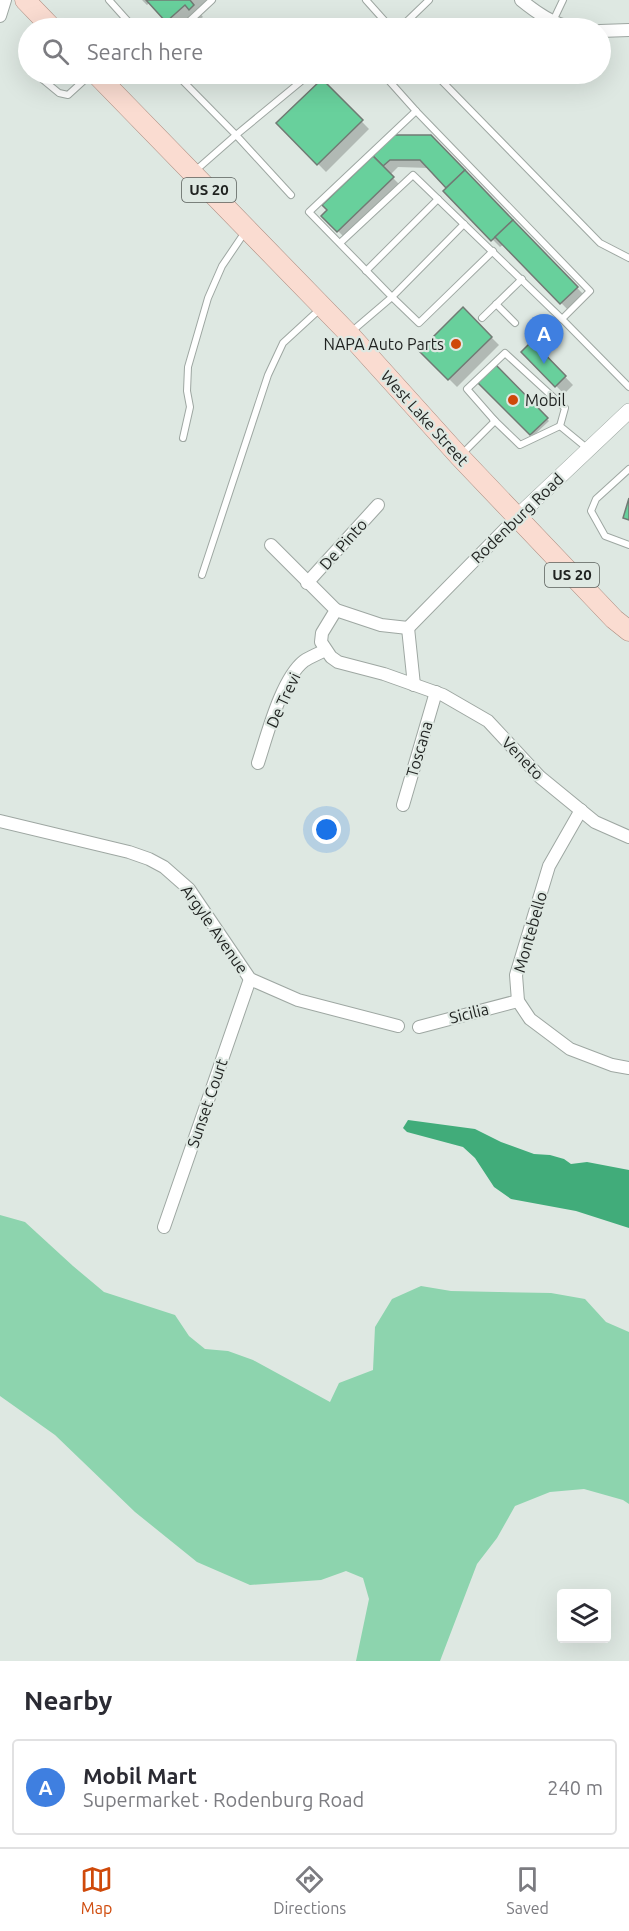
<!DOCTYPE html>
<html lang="en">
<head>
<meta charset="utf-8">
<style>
  body { margin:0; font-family:Ubuntu,sans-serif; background:#f2f2f3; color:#2b2b33 }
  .controls { position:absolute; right:18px; bottom:18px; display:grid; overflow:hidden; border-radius:6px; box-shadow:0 6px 24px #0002 }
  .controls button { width:54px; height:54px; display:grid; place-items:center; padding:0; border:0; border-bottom:2px solid #e1e1e2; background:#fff; color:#2b2b33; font:30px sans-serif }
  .you { position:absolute; left:327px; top:830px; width:21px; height:21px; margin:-15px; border:4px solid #fff; border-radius:50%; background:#1a73e8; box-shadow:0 0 0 9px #1a73e833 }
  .badge { display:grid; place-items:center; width:39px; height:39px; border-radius:50%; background:#cf490a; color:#fff; font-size:20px; font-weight:700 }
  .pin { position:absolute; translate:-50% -50px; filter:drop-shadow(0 2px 3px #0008) }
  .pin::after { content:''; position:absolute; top:32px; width:21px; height:18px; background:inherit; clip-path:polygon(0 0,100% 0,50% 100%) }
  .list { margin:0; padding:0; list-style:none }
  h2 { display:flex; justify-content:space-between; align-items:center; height:78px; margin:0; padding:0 24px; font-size:26px }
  h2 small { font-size:20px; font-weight:400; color:#7c7c81 }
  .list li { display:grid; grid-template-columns:39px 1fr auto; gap:18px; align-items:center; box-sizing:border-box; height:96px; margin:0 12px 12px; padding:0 12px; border:2px solid #e1e1e2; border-radius:6px }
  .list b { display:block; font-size:22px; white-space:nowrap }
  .list p { margin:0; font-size:20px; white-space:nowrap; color:#7c7c81 }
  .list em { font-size:20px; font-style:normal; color:#7c7c81 }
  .icon { flex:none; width:33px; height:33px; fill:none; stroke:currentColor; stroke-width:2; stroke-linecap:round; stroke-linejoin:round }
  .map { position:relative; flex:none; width:629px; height:1661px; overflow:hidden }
  .search { position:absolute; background:#fff; box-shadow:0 6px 24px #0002; left:18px; right:18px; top:18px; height:66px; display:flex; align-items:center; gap:15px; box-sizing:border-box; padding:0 21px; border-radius:33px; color:#7c7c81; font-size:22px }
  .sheet { height:186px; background:#fff }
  nav { display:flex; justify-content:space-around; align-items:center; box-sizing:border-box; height:84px; border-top:2px solid #e1e1e2; background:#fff; font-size:16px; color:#7c7c81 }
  nav a { display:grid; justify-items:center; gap:3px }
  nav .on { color:#cf490a }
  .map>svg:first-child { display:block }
  .green { fill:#8dd4ae }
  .water { fill:#41ac7a }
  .shadow { fill:#0003 }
  .building { fill:#68d09c; stroke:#717a74; stroke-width:1.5 }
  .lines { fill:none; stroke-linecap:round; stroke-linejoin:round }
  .service-casing { stroke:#9ea7a2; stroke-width:8 }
  .minor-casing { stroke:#9ea7a2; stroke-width:14 }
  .tertiary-casing { stroke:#9ea7a2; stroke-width:16 }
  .primary-casing { stroke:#ab8b7f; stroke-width:21 }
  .service { stroke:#fff; stroke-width:6 }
  .minor { stroke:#fff; stroke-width:12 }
  .tertiary { stroke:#fff; stroke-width:15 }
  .primary { stroke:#fadcd1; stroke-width:20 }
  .poi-dot { fill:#cf490a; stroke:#dee8e2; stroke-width:2 }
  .labels { text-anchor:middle; stroke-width:4.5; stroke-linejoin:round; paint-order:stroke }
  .shield { fill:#dee8e2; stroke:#585d5a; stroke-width:1.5 }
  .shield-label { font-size:15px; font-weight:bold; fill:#1f2220 }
  .poi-label { font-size:16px; fill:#1f2220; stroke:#dee8e2; text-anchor:end }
  .street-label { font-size:16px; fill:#1f2220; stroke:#dee8e2 }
</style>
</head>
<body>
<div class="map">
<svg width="629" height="1661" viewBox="0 0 629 1661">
  <rect width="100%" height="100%" fill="#dee8e2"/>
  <polygon class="green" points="0,1215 25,1222 73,1266 104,1292 175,1315 189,1336 205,1349 228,1351 253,1360 330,1402 339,1383 373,1370 375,1327 392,1299 421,1286 451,1291 551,1293 585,1299 606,1322 629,1332 629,1504 623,1500 584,1489 550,1492 515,1506 497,1538 477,1564 440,1661 356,1661 369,1599 363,1578 346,1571 321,1580 250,1585 197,1562 135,1512 55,1435 0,1396"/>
  <polygon class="water" points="408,1120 475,1129 501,1142 534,1154 550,1155 564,1159 571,1164 587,1162 629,1170 629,1228 576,1211 511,1199 494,1187 475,1158 463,1147 407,1132 403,1128"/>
  <g class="shadow">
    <polygon points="142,0 212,0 199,12 203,17 200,19 196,15 181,28 174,28 150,2 147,5"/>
    <polygon points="322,81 369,129 326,172 278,123"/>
    <polygon points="395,136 431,137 585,296 569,311 504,244 500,247 445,191 448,188 429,168 398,167 390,175 401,186 346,239 323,216 329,210 324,205"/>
    <polygon points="463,309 499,345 457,387 421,351"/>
    <polygon points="532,343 573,385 564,394 523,352"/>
    <polygon points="495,366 549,421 533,436 480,382"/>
  </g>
  <g class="building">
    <polygon points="146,0 190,0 194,5 189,10 185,5 166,22"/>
    <polygon points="322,79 363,120 317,165 276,123"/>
    <polygon points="394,135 431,135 465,170 446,188 420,160 390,160 383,166 373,156"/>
    <polygon points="373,156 394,177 337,232 321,216 327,210 322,205"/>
    <polygon points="465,170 513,220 491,241 443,191"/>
    <polygon points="513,220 578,287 560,304 495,237"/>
    <polygon points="463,307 492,337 448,380 419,351"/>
    <polygon points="532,341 566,376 555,387 521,352"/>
    <polygon points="495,364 548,418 530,435 477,382"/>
    <polygon points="629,498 629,520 623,518"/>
  </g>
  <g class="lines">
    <defs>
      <g id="service">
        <polyline points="109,0 134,28"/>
        <polyline points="366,0 391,28"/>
        <polyline points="553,21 563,0"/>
        <polyline points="182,28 212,0"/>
        <polyline points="400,28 429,0"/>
        <polyline points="36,74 59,93 68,95 91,74"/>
        <polyline points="176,74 236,135 195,171"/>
        <polyline points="383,74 416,111"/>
        <polyline points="435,74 600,243 629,258"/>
        <polyline points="291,195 236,135 310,74"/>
        <polyline points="464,224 392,297 419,323 493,251"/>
        <polyline points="340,243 413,175 562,319"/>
        <polyline points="366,271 438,199"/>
        <polyline points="496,304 515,323"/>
        <polyline points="482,318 522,279"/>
        <polyline points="351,332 392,297 309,212 416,111 590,291 562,319 629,387"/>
        <polyline points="493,419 520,445 560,426"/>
        <polyline points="183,438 190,407 187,391 188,367 208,298 222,266 245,232"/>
        <polyline points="461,455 495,421 467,389 505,353 565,408 560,426 588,449"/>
        <polyline points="629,469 596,499 591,511 605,536 629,545"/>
        <polyline points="202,575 268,375 283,343 320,309"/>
      </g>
      <g id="minor">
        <path d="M521,0C537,13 553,24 573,28"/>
        <polyline points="0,16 5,0"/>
        <polyline points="600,31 629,30"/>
        <polyline points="271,545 336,610 322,633 321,642 331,657 338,662 384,674 443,695 488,721 540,777 595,822 629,837"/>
        <polyline points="307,583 378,505"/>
        <polyline points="336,610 381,625 408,628"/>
        <polyline points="408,628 517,517"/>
        <polyline points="408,628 414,685"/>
        <path d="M258,763C267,736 281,679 304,661C310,657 318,654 325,650"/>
        <polyline points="403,805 436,692"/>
        <polyline points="581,810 549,866 516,975 518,1001 530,1019 570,1049 612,1065 629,1068"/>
        <polyline points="0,821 129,852 149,859 164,867 189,889 250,979 298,1000 398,1026"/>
        <polyline points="419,1027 518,1001"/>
        <polyline points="164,1227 250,979"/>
      </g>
      <polyline id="tertiary" points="517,517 629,411"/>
      <g id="primary">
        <polyline points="25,0 52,28"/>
        <polyline points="96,74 349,334 459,456 614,619 629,631"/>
      </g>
    </defs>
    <use href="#service" class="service-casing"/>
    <use href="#minor" class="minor-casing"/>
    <use href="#tertiary" class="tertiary-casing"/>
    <use href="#primary" class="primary-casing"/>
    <use href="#service" class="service"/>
    <use href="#minor" class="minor"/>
    <use href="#tertiary" class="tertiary"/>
    <use href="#primary" class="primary"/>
  </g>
  <g class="poi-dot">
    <circle cx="456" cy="344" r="6"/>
    <circle cx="513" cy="400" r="6"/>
  </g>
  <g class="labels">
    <g class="shield">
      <rect x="182" y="178" width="54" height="24" rx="4.5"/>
      <rect x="545" y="563" width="54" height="24" rx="4.5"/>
    </g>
    <g class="shield-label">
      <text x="209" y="195">US 20</text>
      <text x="572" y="580">US 20</text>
    </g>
    <g class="poi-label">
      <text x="444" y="350">NAPA Auto Parts</text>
      <text x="525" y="406" text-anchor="start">Mobil</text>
    </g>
    <g class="street-label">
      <text transform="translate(425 418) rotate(48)" y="6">West Lake Street</text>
      <text transform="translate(517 518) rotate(-44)" y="6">Rodenburg Road</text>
      <text transform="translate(343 544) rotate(-48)" y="6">De Pinto</text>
      <text transform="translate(283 700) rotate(-65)" y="6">De Trevi</text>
      <text transform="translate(419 749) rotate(-74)" y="6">Toscana</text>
      <text transform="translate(523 758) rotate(46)" y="6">Veneto</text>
      <text transform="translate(215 929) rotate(55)" y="6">Argyle Avenue</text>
      <text transform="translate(530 932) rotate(-74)" y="6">Montebello</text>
      <text transform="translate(469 1013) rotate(-14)" y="6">Sicilia</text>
      <text transform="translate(207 1103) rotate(-71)" y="6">Sunset Court</text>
    </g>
  </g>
</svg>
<div class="controls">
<button><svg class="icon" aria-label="layers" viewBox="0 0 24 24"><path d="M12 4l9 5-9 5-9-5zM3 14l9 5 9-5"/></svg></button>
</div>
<div class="you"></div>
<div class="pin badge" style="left:544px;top:364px;background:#3f7fe0">A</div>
<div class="search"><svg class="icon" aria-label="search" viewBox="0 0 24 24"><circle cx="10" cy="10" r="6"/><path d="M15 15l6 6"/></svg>Search here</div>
</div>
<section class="sheet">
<h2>Nearby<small></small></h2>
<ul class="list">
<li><span class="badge" style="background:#3f7fe0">A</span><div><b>Mobil Mart</b><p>Supermarket · Rodenburg Road</p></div><em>240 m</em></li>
</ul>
</section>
<nav>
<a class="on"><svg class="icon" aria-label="map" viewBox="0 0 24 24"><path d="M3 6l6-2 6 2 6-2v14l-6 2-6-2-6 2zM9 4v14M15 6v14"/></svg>Map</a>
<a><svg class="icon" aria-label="directions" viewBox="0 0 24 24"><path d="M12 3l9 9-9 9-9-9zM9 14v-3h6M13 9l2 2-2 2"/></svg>Directions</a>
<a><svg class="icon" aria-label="saved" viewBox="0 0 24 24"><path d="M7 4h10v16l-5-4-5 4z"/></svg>Saved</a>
</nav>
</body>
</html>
